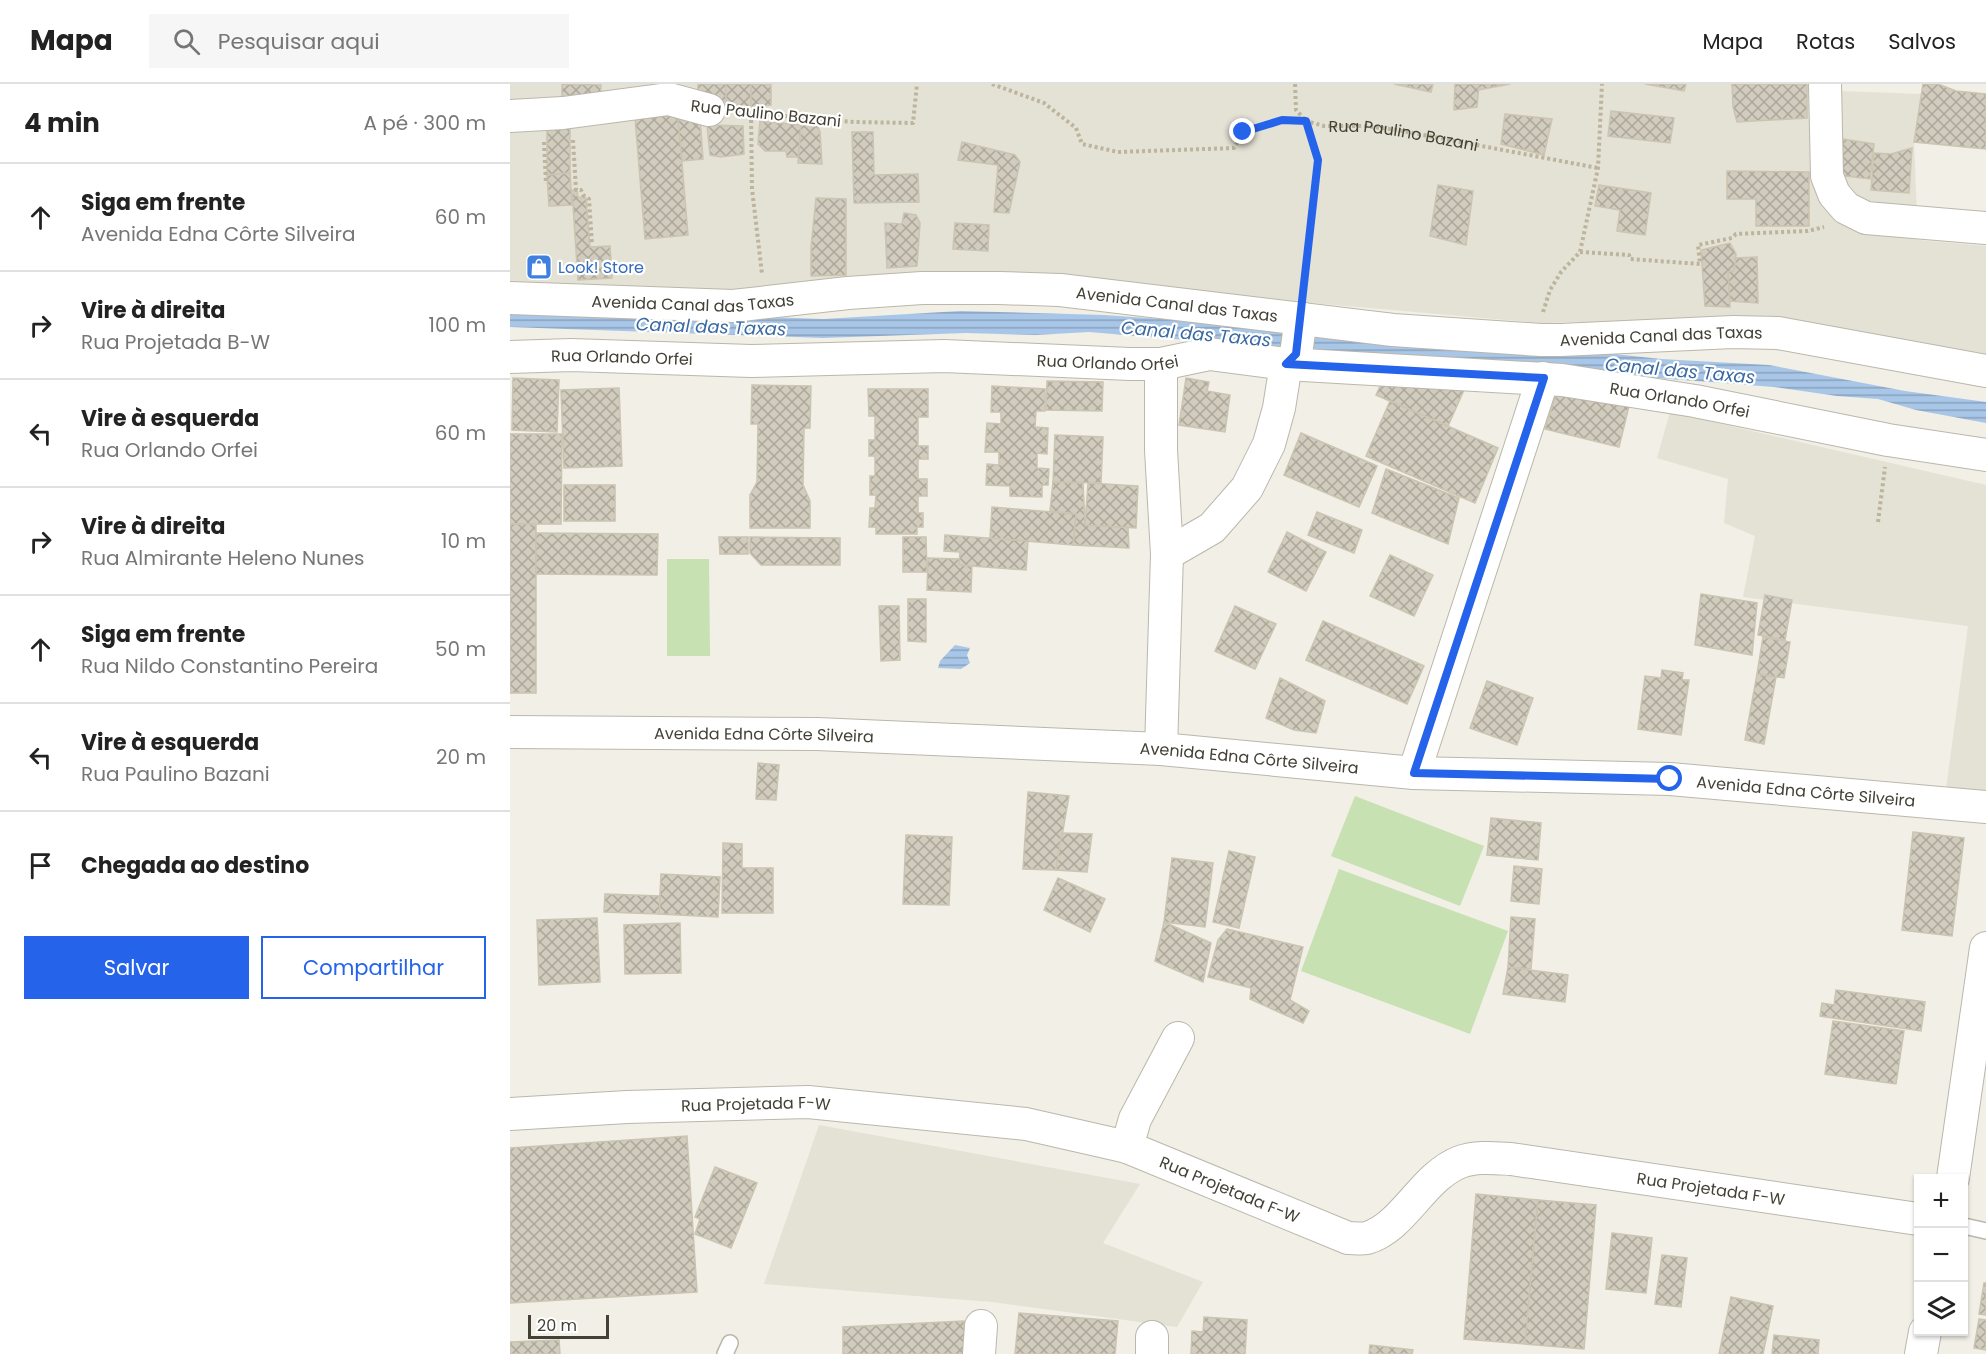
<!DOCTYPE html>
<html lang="pt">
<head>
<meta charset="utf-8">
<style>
  body { margin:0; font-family:Poppins,sans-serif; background:#f6f6f6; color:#222 }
  .controls { position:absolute; right:18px; bottom:18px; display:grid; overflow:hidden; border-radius:0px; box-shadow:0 2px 4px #0004 }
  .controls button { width:54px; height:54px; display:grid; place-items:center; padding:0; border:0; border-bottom:2px solid #e0e0e0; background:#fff; color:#222; font:30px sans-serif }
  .scale { position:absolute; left:18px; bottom:15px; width:81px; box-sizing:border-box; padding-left:6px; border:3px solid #434036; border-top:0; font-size:16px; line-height:21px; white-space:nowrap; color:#434036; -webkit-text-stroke:4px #fff; paint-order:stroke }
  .stop { position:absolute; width:18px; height:18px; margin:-14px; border:4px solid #2563eb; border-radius:50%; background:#fff }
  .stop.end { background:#2563eb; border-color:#fff; box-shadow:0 2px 6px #0008 }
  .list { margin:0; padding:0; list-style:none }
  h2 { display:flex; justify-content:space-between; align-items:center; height:78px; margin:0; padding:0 24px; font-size:26px }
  h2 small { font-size:20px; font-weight:400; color:#767676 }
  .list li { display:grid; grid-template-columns:39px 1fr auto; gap:18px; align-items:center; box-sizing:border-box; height:108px; padding:0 24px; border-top:2px solid #e0e0e0 }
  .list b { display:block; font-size:22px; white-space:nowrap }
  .list p { margin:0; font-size:20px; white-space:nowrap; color:#767676 }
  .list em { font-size:20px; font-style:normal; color:#767676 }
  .actions { display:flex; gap:12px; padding:18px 24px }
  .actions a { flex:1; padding:14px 0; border:2px solid #2563eb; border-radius:0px; text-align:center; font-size:21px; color:#2563eb }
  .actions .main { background:#2563eb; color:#fff }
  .icon { flex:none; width:33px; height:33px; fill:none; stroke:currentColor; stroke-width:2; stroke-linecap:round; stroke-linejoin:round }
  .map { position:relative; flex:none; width:1476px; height:1270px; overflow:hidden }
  header { display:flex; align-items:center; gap:36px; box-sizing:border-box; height:84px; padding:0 30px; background:#fff; border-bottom:2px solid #e0e0e0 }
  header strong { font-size:28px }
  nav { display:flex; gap:33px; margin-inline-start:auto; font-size:21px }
  .search { width:420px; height:54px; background:#f6f6f6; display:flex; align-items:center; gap:15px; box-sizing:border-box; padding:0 21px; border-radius:0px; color:#767676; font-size:22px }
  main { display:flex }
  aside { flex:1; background:#fff }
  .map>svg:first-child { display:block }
  .residential { fill:#e4e1d5 }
  .pitch { fill:#c7e1b3 }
  .water { fill:url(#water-rules) }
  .building { fill:url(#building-cross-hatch); stroke:#cbc4b1; stroke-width:1.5 }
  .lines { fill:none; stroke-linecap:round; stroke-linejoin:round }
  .lane-casing { stroke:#bbb7aa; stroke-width:18 }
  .street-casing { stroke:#bbb7aa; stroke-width:34 }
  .path { stroke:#bcb49d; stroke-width:4; stroke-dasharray:3 3; stroke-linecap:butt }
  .lane { stroke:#fff; stroke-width:15 }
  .street { stroke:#fff; stroke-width:32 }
  .route { stroke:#2563eb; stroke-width:8 }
  .labels { text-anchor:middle; stroke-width:4.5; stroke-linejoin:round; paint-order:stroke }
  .street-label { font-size:16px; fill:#434036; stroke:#fff }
  .shop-label { font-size:16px; fill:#366cbe; stroke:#fff; text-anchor:start }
  .water-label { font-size:18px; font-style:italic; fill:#3b6aa3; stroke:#fff }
</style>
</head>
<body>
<header>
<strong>Mapa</strong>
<div class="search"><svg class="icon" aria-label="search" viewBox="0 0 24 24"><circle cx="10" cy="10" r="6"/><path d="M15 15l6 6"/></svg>Pesquisar aqui</div>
<nav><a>Mapa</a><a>Rotas</a><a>Salvos</a></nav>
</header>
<main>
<aside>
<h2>4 min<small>A pé · 300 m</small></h2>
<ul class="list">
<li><svg class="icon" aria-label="ahead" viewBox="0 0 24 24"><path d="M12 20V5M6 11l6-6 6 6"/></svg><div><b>Siga em frente</b><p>Avenida Edna Côrte Silveira</p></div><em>60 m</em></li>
<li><svg class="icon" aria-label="right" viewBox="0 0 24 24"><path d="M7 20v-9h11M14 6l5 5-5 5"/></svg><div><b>Vire à direita</b><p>Rua Projetada B-W</p></div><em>100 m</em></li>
<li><svg class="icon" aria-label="left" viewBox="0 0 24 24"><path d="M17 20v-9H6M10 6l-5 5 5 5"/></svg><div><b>Vire à esquerda</b><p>Rua Orlando Orfei</p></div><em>60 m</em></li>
<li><svg class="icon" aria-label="right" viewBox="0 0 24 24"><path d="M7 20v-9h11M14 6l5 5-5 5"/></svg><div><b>Vire à direita</b><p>Rua Almirante Heleno Nunes</p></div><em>10 m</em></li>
<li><svg class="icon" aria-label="ahead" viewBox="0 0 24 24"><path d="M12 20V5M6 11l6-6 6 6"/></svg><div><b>Siga em frente</b><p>Rua Nildo Constantino Pereira</p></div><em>50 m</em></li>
<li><svg class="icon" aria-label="left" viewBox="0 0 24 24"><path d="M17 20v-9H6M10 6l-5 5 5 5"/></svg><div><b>Vire à esquerda</b><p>Rua Paulino Bazani</p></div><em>20 m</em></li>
<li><svg class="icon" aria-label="arrive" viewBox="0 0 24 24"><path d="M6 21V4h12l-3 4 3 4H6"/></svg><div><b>Chegada ao destino</b></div></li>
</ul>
<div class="actions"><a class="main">Salvar</a><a>Compartilhar</a></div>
</aside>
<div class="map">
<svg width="1476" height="1270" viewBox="0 0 1476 1270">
  <defs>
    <pattern id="water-rules" width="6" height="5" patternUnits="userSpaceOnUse" patternTransform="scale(1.5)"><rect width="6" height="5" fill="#a8c6e8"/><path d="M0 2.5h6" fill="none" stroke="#8aa2bd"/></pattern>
    <pattern id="building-cross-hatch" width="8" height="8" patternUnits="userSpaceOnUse" patternTransform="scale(1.5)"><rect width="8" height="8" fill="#d1ccbd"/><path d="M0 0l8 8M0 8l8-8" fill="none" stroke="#aba79a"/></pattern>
  </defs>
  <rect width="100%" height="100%" fill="#f1efe6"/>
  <g class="residential">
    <polygon points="0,0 1300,0 1301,6 1411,10 1404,58 1408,156 1476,162 1476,271 1314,241 1179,236 1030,239 531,195 341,193 204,214 0,205"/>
    <polygon points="1160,328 1476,401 1476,710 1436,705 1458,542 1233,513 1245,452 1214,439 1218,395 1147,374"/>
    <polygon points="309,1041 630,1100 593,1159 693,1198 667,1243 482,1218 254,1200"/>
  </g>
  <g class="pitch">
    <polygon points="157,475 199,475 200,572 157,572"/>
    <polygon points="845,712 974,762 950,822 821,772"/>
    <polygon points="829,785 998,847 960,950 791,887"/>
  </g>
  <g class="water">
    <polygon points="0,224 313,235 450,227 594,231 666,236 793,251 1077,267 1151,275 1259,281 1395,307 1469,317 1476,318 1476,339 1406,326 1368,315 1327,312 1264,303 715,261 676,256 579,248 526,251 456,249 313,254 0,243"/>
    <polygon points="445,561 460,564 457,571 460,579 451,585 428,584 430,577"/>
  </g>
  <g class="building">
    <polygon points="52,0 91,1 90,19 52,17"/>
    <polygon points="188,0 216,0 216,23 187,18"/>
    <rect x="216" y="0" width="25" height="23"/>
    <polygon points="241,0 261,0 261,21 241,23"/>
    <polygon points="884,0 923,0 921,8"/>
    <polygon points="945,0 969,0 967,23 944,26"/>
    <polygon points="969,0 1000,0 968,6"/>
    <polygon points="1135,0 1176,0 1174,7"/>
    <polygon points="1222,0 1297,0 1297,34 1227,38 1223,23"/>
    <polygon points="1413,0 1428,0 1446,7 1476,10 1476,65 1404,58"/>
    <polygon points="1101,27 1164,34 1160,59 1098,52"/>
    <polygon points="995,30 1042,35 1034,71 991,60"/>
    <polygon points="168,31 178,151 135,155 125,34"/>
    <polygon points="190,34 193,75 172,77 168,36"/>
    <polygon points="37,36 60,37 60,89 37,91"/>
    <polygon points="250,37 291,41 289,73 277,73 276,67 255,67 248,60"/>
    <polygon points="197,41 233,42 234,70 211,73 200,71"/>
    <polygon points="291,41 307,41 310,48 312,80 288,79"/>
    <polygon points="342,48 363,48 364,91 408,90 409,118 344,119"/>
    <polygon points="1326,54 1364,60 1360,95 1327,91"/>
    <polygon points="452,58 505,71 510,78 499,129 484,128 488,81 448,76"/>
    <polygon points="1402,64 1399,109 1361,106 1364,69 1381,70"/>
    <polygon points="1217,87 1299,88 1299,142 1246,142 1246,115 1217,115"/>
    <polygon points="60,89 62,121 39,122 37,91"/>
    <polygon points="928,101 963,107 956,161 920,152"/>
    <polygon points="1089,101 1141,109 1135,151 1107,147 1110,126 1085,122"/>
    <polygon points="62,106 67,107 68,113 76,114 80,163 100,162 102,194 68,196"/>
    <polygon points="306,114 336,115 336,191 301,192 301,163"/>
    <polygon points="394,129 406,131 410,139 407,182 377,184 375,139 392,140"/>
    <polygon points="445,139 479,141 478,167 443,165"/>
    <polygon points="1220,159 1226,170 1224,187 1218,188 1220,223 1195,222 1191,166"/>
    <polygon points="1247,173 1248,219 1220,217 1218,188 1224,187 1226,174"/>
    <polygon points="3,294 49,296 47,348 2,346"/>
    <polygon points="676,294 699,298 697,307 720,311 715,348 669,341"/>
    <polygon points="537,297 593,298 592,327 536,326"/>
    <polygon points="871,300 954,306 938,342 866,311"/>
    <polygon points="242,301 301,302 300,344 294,344 293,401 300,417 300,444 240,444 240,411 247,398 248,340 241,340"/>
    <polygon points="482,302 535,305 535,327 526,327 525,343 538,344 537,370 527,369 527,384 539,385 538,401 532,401 532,413 500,412 500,402 476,401 477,380 489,381 489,368 475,368 477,339 491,340 491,328 481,328"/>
    <polygon points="109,304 112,382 54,384 51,306"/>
    <polygon points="358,305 418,305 418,333 408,333 408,362 418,362 418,375 408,375 408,395 417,395 417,412 408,412 408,429 413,429 413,443 407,443 407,450 366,450 366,443 359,443 360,424 365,424 366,411 360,411 360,392 365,392 365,372 359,372 359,356 365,356 365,332 359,332"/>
    <polygon points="1047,307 1119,322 1109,363 1035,345"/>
    <polygon points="880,317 988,364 965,419 856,372"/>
    <polygon points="791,349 867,382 849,423 774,391"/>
    <polygon points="0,350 52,350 51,440 0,440"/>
    <polygon points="545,351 593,353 591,399 543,398"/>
    <polygon points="876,385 949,414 938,460 862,429"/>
    <polygon points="543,398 573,399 575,441 618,443 619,464 563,461 566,430 540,427"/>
    <polygon points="578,399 628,402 626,444 575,441"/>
    <rect x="54" y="401" width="51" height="36"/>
    <polygon points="482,423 566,430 563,461 480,454"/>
    <polygon points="807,428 852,446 844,469 798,451"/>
    <rect x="0" y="440" width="26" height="169"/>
    <polygon points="777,448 816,468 796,507 758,488"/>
    <polygon points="26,449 148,450 147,491 26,490"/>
    <polygon points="435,451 518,457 516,486 449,481 450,468 434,467"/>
    <polygon points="209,453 238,453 238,470 210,470"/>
    <polygon points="240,453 330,454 330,481 251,481 240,469"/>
    <polygon points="393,453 416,453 417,488 393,488"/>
    <polygon points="880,471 923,491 904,532 860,512"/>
    <polygon points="418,474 449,475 449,481 462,482 461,508 417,506"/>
    <polygon points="1191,510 1247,519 1242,571 1185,561"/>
    <polygon points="1255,511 1282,516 1275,556 1248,551"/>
    <polygon points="398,515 416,515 416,558 398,557"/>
    <polygon points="369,522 389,522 390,576 371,577"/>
    <polygon points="725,522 766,540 745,585 705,567"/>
    <polygon points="813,537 914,582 897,620 796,576"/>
    <polygon points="1253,553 1280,558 1274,594 1247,590"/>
    <polygon points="1152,586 1173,589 1172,596 1179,596 1171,651 1128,645 1135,592 1151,594"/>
    <polygon points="1247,590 1266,593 1254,660 1235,656"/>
    <polygon points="770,594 815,617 806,649 784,646 756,634"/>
    <polygon points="977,597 1023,614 1007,661 960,644"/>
    <polygon points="248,679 269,681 266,716 246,715"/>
    <polygon points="518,708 559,712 546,786 513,785"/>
    <polygon points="981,734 1031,739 1028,776 977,771"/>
    <polygon points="1403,748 1454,754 1442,852 1392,846"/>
    <polygon points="552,749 582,750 577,788 546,786"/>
    <polygon points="396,751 442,753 439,821 393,820"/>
    <polygon points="213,759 232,760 232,784 263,784 263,829 212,829"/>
    <polygon points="719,767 745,773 729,844 703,838"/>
    <polygon points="662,774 703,779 695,843 654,838"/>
    <polygon points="1004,782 1032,785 1029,820 1001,817"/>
    <polygon points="151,790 210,793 208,833 149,830"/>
    <polygon points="548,794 595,815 580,848 534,826"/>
    <polygon points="95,810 150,812 149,830 94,828"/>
    <polygon points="1001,833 1025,835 1021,885 998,883"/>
    <polygon points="87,834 90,898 29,901 27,836"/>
    <polygon points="654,838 701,859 693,898 645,877"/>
    <polygon points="170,839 171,889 115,890 114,841"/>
    <polygon points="717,845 793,863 780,916 799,927 793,939 740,915 741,904 698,893 708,856"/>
    <polygon points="998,883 1058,891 1055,918 993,910"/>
    <polygon points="1326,906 1415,918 1411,947 1310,932 1312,919 1324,921"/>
    <polygon points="1323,937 1394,947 1386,1000 1315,990"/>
    <polygon points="177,1052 187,1208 0,1219 0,1064"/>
    <polygon points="205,1083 247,1099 221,1164 185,1150 190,1135 185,1133"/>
    <polygon points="966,1110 1028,1116 1015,1260 954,1255"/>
    <polygon points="1028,1116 1086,1121 1074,1265 1015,1260"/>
    <polygon points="1102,1149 1142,1154 1136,1209 1096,1205"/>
    <polygon points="1152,1171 1177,1174 1171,1223 1145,1220"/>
    <polygon points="1474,1199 1476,1199 1476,1231 1469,1230"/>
    <polygon points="1221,1213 1263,1222 1253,1270 1209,1270"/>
    <polygon points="509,1229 608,1237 605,1270 505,1270"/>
    <polygon points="694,1233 737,1236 735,1270 681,1270 682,1247 693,1248"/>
    <polygon points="1469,1235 1476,1236 1476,1266 1464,1264"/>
    <polygon points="454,1237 455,1270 333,1270 333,1243"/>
    <polygon points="1264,1251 1309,1256 1308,1270 1262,1270"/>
    <polygon points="49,1256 50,1270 0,1270 0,1258"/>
    <polygon points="860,1261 903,1266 902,1270 859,1270"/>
  </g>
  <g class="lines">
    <defs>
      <g id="lane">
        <polyline points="1454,1142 1476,1147"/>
        <polyline points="215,1270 220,1259"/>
      </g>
      <g id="street">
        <polyline points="1315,0 1317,92 1324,110 1336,124 1356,134 1476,144"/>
        <polyline points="0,32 53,29 159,15 199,26"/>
        <path id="s2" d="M0,214L223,222L338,209L412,204H489L550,206L883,246L1031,256H1051L1223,248L1268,249L1476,287"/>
        <path id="s3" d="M0,273L61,271L241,277L434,272L620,280H651L699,270L776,280L1052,296L1185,317L1378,356L1476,371"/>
        <polyline points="657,470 702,444 737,404 759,360 769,324 776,280 786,270 791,234"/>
        <path id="s4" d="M0,648L307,650L651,665L904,689L1160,695L1476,723"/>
        <polyline points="651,665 657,470 651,366 651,280"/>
        <polyline points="904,689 1033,294"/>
        <path id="s5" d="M0,1030L117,1023L298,1018L516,1040L617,1063L838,1154C844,1154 851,1155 857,1154C894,1143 912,1093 950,1078C966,1072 984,1074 1001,1075L1408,1135"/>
        <polyline points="617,1063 625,1035 668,954"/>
        <polyline points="1443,1094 1476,864"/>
        <polyline points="469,1270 471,1242"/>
        <polyline points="642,1270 642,1253"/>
        <polyline points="1411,1270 1415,1248"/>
      </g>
    </defs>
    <use href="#lane" class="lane-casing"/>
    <use href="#street" class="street-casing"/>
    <g class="path">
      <path id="s1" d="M482,0L534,19L566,44L572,60L608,68L724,64L733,48L772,36L796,37L814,42H856L887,46L1088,84"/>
      <polyline points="785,0 786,26 796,37 808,76 794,206"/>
      <polyline points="227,28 344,38 403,39 407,0"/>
      <polyline points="241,30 242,105 252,190"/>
      <polyline points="63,56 66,106 71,106 73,111 79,115 82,161"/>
      <polyline points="34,58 36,100"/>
      <polyline points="1070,168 1119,171 1120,175 1190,180 1188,161 1222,154 1226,150 1298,147 1314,143"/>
      <polyline points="1033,228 1040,206 1051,188 1070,168 1088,84 1092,0"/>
      <polyline points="1368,438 1375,383"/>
    </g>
    <use href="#lane" class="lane"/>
    <use href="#street" class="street"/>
  </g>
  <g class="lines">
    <polyline class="route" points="733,48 772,36 796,37 808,76 786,270 776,280 1034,294 904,689 1160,695"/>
  </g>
  <defs>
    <symbol id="shop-square" viewBox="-11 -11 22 22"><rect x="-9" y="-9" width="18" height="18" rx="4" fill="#3f7fe0" stroke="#fff"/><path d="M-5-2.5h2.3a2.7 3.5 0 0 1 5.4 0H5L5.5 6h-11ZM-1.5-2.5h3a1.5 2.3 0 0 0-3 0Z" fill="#fff"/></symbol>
  </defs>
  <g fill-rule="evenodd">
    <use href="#shop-square" x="14" y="168" width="30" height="30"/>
  </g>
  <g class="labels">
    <g class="street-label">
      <text transform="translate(256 29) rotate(6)" y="6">Rua Paulino Bazani</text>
      <text dy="6" stroke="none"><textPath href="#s1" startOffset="448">Rua Paulino Bazani</textPath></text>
      <text dy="6" stroke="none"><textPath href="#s2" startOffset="183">Avenida Canal das Taxas</textPath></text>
      <text dy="6" stroke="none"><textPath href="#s2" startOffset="669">Avenida Canal das Taxas</textPath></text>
      <text dy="6" stroke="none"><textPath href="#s2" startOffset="1155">Avenida Canal das Taxas</textPath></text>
      <text dy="6" stroke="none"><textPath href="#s3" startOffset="112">Rua Orlando Orfei</textPath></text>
      <text dy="6" stroke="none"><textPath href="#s3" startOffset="598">Rua Orlando Orfei</textPath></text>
      <text dy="6" stroke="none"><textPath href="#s3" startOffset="1174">Rua Orlando Orfei</textPath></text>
      <text dy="6" stroke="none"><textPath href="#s4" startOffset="254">Avenida Edna Côrte Silveira</textPath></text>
      <text dy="6" stroke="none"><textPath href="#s4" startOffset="740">Avenida Edna Côrte Silveira</textPath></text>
      <text dy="6" stroke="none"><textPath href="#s4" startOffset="1298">Avenida Edna Côrte Silveira</textPath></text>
      <text dy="6" stroke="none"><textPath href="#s5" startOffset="246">Rua Projetada F-W</textPath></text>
      <text dy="6" stroke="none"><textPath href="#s5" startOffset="1254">Rua Projetada F-W</textPath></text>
      <text dy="6" stroke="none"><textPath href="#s5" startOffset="732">Rua Projetada F-W</textPath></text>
    </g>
    <g class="shop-label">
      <text x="48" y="189">Look! Store</text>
    </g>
    <g class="water-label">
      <text transform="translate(201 243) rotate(2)" y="6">Canal das Taxas</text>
      <text transform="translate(686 250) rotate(5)" y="6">Canal das Taxas</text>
      <text transform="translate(1170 287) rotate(5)" y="6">Canal das Taxas</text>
    </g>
  </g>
</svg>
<div class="controls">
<button>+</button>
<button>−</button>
<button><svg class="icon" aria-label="layers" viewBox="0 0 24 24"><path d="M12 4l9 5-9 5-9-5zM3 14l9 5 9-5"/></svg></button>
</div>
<div class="scale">20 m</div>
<div class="stop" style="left:1160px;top:695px"></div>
<div class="stop end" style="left:733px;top:48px"></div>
</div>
</main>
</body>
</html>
